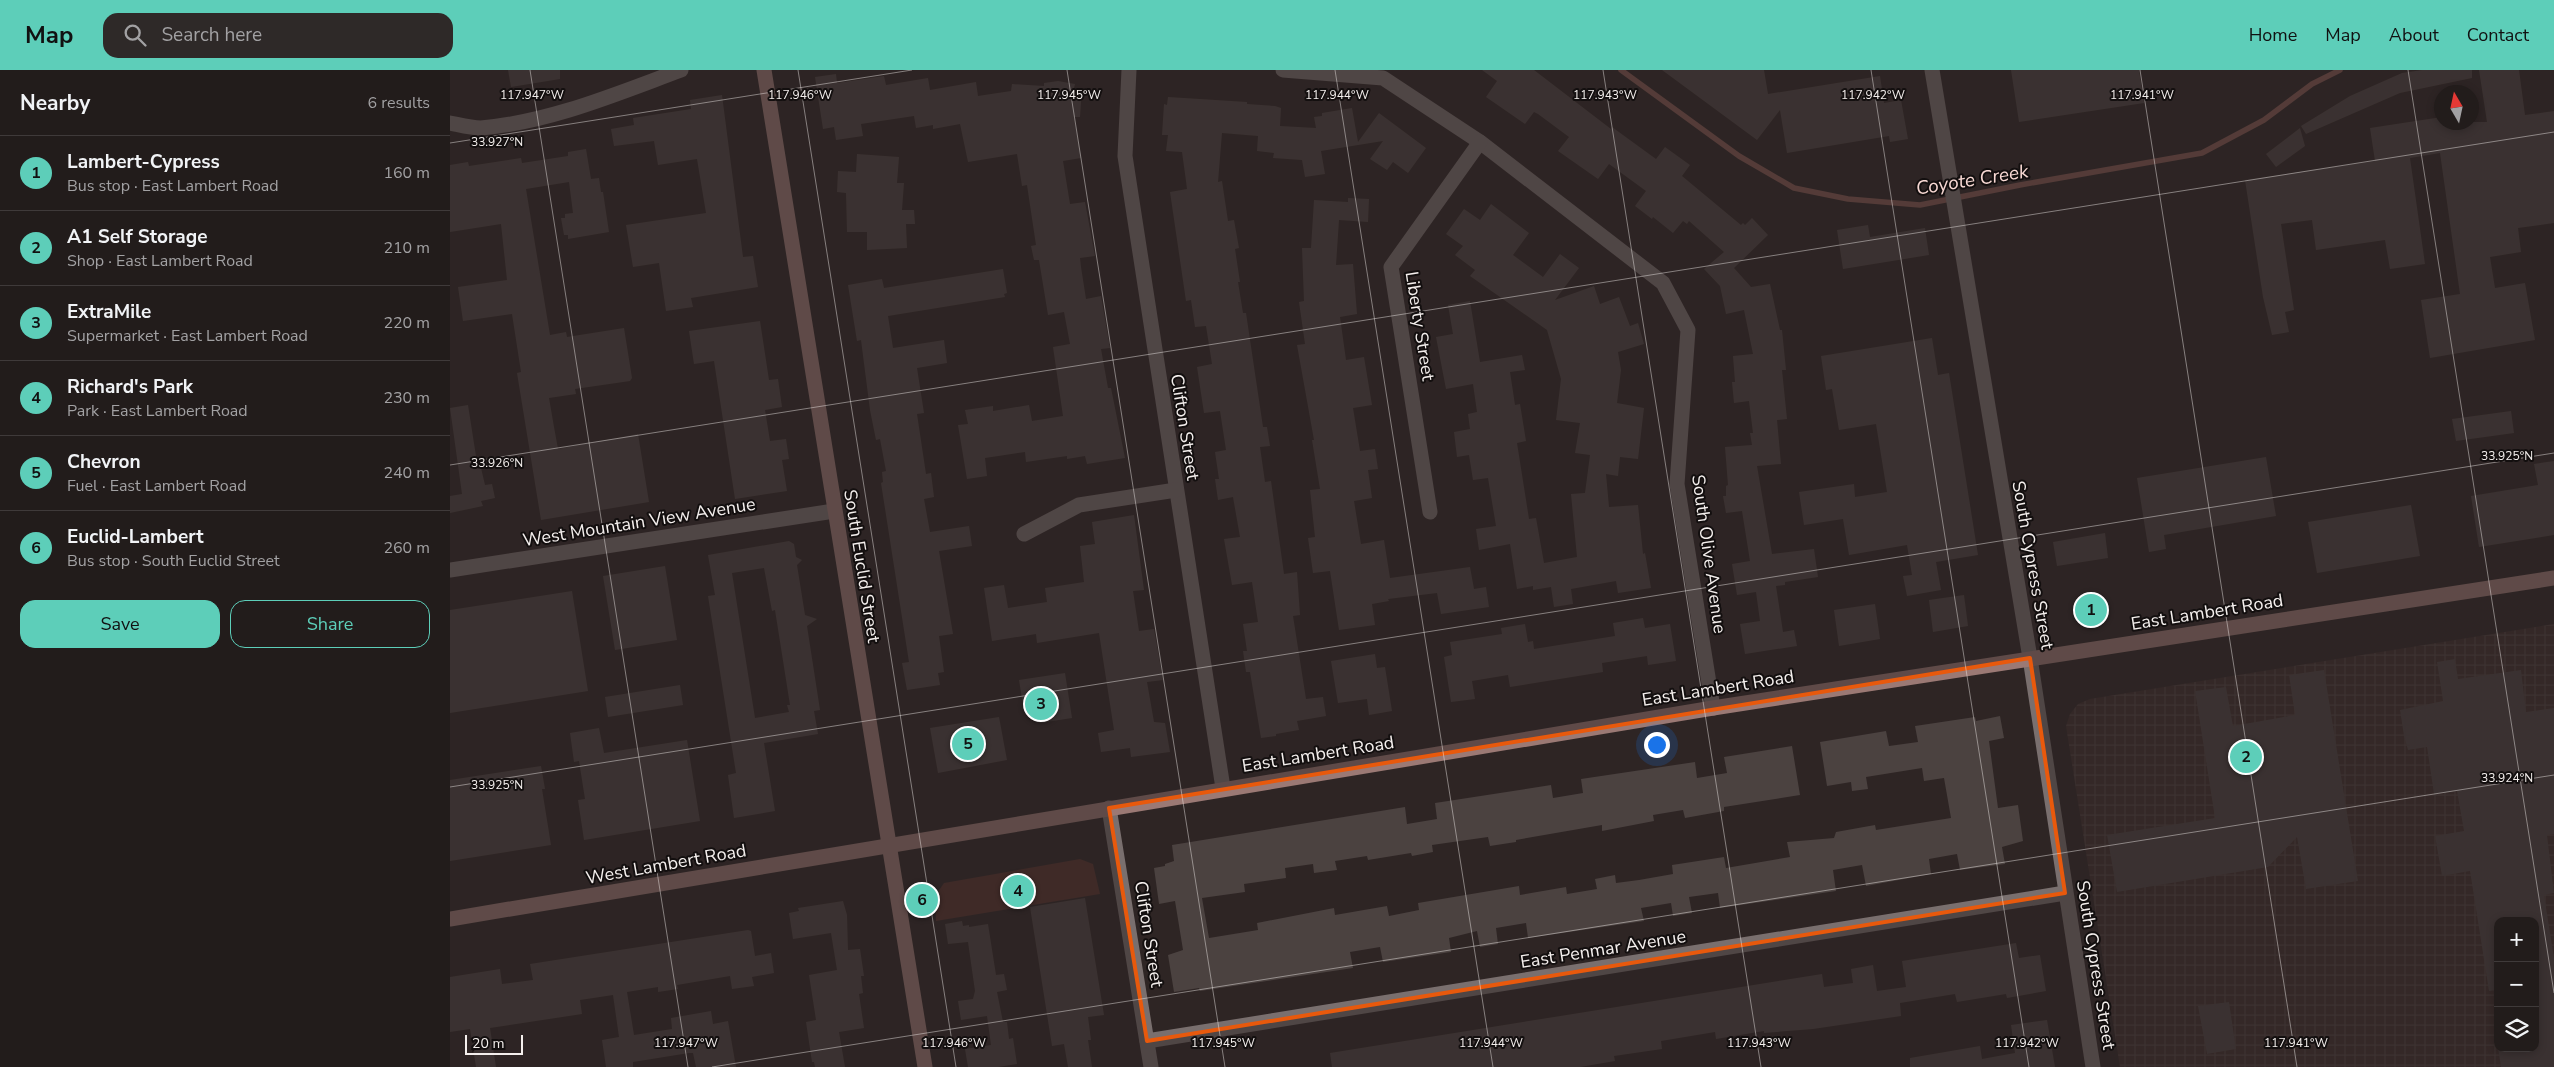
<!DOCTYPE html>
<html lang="en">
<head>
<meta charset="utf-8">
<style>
  body { margin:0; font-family:"Nunito Sans",sans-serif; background:#2e2928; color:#f1f3f6 }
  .controls { position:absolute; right:15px; bottom:15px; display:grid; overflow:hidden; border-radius:10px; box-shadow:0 2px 8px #0003 }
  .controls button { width:45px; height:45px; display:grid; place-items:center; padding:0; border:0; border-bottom:1px solid #3f3a3a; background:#221c1b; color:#f1f3f6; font:25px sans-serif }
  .compass { position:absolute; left:1984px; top:15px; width:45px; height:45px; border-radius:50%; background:#221c1b; box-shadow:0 2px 8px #0003; rotate:351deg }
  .scale { position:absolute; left:15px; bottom:12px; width:58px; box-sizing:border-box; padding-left:5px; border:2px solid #f4efed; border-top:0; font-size:14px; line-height:18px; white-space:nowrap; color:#f4efed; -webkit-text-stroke:4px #130f0f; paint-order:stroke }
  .you { position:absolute; left:1206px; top:674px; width:18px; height:18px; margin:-12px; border:4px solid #fff; border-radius:50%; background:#1a73e8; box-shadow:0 0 0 8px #1a73e833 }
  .badge { display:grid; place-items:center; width:32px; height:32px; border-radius:50%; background:#5dceb9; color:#111; font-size:16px; font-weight:700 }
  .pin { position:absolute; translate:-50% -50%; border:2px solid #fff; box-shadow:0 1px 5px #0006 }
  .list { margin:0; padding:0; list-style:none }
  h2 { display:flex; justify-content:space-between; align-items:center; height:65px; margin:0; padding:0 20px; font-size:21px }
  h2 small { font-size:16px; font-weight:400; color:#a2a1a3 }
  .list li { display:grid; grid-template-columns:32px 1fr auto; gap:15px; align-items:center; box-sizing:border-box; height:75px; padding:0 20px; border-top:1px solid #3f3a3a }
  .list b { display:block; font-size:19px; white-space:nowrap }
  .list p { margin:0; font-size:16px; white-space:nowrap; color:#a2a1a3 }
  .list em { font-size:16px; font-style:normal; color:#a2a1a3 }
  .actions { display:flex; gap:10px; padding:15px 20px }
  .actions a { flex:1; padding:11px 0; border:1px solid #5dceb9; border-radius:15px; text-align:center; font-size:18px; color:#5dceb9 }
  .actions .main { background:#5dceb9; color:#111 }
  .icon { flex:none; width:28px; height:28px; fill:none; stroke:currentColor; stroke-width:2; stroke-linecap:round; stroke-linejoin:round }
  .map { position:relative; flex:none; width:2104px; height:997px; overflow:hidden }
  header { display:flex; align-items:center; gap:30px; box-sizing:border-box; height:70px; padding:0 25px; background:#5dceb9; color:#111 }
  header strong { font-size:24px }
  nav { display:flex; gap:28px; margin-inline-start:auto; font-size:18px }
  .search { width:350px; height:45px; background:#2e2928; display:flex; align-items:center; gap:12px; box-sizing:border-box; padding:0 18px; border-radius:15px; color:#a2a1a3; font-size:19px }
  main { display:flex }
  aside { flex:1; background:#221c1b }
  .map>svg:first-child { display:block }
  .industrial { fill:url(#industrial-grid); fill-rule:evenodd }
  .green { fill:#54322c }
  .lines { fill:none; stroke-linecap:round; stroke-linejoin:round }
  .stream { stroke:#835851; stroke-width:5.5 }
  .building { fill:#4b4240; fill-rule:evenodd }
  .street { stroke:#796f6e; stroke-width:15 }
  .secondary { stroke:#9b7974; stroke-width:15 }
  .marked { fill:none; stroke:#e8590c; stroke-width:4; stroke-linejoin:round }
  .ticks { fill:none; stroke:#f4efed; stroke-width:1; stroke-opacity:0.45 }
  .labels { text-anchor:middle; stroke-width:4; stroke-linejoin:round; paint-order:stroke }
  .street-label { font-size:18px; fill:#f4efed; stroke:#130f0f }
  .water-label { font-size:19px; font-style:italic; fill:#f8d9d4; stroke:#130f0f }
  .ticks-label { font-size:12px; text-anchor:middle; fill:#f4efed; stroke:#130f0f; stroke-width:4; stroke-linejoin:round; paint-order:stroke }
</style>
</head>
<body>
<header>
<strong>Map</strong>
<div class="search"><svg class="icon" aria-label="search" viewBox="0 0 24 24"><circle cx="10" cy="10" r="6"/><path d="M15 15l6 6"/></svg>Search here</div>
<nav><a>Home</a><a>Map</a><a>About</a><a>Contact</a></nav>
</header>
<main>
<aside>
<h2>Nearby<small>6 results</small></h2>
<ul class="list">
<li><span class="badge">1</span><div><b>Lambert-Cypress</b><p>Bus stop · East Lambert Road</p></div><em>160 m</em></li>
<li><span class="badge">2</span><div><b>A1 Self Storage</b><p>Shop · East Lambert Road</p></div><em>210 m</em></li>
<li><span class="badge">3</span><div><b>ExtraMile</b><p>Supermarket · East Lambert Road</p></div><em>220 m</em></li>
<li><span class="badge">4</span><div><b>Richard's Park</b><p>Park · East Lambert Road</p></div><em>230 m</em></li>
<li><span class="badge">5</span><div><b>Chevron</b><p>Fuel · East Lambert Road</p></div><em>240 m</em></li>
<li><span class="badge">6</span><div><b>Euclid-Lambert</b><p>Bus stop · South Euclid Street</p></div><em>260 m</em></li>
</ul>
<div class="actions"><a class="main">Save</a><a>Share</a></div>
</aside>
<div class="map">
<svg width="2104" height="997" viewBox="0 0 2104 997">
  <defs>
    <pattern id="industrial-grid" width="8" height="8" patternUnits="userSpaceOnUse" patternTransform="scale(1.25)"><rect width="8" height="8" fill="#3c2d2b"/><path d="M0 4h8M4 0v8" fill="none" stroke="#4f4240"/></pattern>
  </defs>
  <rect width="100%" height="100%" fill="#2e2524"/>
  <path class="industrial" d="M2104,554V997H1670L1616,656L1620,644L1628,634L1640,629ZM2048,851H2085V978H2048Z"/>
  <polygon class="green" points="630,789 643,794 650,824 486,851 485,826 494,813"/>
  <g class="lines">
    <polyline class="stream" points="1171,0 1289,86 1344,118 1398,129 1470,135 1570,115 1752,83 1814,50 1862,14 1890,0"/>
  </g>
  <g class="building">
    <polygon points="58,0 110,0 110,9 61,17"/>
    <polygon points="1032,0 1084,0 1161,59 1162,57 1206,89 1215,77 1240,95 1232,106 1291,155 1293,153 1295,155 1302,148 1318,165 1284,198 1301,217 1320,214 1330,260 1332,260 1336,300 1332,300 1337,349 1327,350 1331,394 1307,396 1322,484 1364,479 1368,507 1335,512 1335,515 1326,516 1333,562 1344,560 1347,576 1295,584 1290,554 1310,551 1306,522 1287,525 1282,494 1300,491 1292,441 1276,443 1273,426 1276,426 1276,416 1278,415 1275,377 1302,375 1300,363 1303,363 1299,331 1284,333 1282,312 1285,312 1283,286 1303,284 1294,240 1276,244 1270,216 1254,199 1274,182 1239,151 1237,154 1233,151 1223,163 1203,147 1202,149 1185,136 1196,121 1159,94 1148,109 1108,81 1119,67 1088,44 1084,42 1075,54 1036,27 1047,11"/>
    <polygon points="1212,0 1314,0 1318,24 1430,6 1434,33 1451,30 1458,69 1440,72 1439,66 1337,83 1330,40 1307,70"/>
    <polygon points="1561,0 1689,0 1694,33 1569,52"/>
    <polygon points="1972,0 2022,0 2022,8 1950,23 1856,64 1851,56 1900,26 1952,3"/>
    <polygon points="2029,0 2069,0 2075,45 2104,41 2104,153 2068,158 2071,182 2040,187 2045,218 2075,213 2085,270 1980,288 1971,230 2010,224 1990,83 1960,88 1975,194 1940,199 1935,170 1866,180 1862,150 1831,154 1844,240 1835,242 1839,262 1822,265 1813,227 1795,110 1925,91 1920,58 1992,47 1992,52 2037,52"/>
    <polygon points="386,4 387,13 434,6 436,15 478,8 480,20 526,12 528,26 561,21 562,14 594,16 594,13 608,11 625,14 624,18 632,18 630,47 624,47 631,88 613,91 620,134 635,132 645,186 630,188 631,197 636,229 651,226 660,278 651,279 658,318 661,318 675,388 637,394 635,386 617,389 617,386 576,392 575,382 535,388 537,406 517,409 508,355 518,354 515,340 543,336 543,341 579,335 582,351 613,346 603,277 620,274 614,242 598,245 589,190 584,190 581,176 586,175 577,115 572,116 567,84 518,92 510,54 483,59 483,55 466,58 464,46 411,54 413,66 386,70 384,57 373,59 365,7"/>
    <polygon points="272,25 293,187 303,186 308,217 241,228 243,237 216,241 209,193 183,197 176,155 256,143 247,89 208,95 204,71 164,76 161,59 184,55 183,48 241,39 240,30"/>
    <polygon points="718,27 797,32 797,34 825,36 831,38 830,56 866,58 864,47 872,46 872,43 902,38 908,72 929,43 976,78 958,103 943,92 937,100 920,89 933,71 871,81 875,104 855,107 852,90 823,88 824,83 807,81 808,66 772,63 768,112 772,111 778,151 784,150 789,178 785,179 790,212 788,212 793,243 796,243 813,357 817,357 820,376 810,377 815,412 821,411 834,504 847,502 850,545 843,546 856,629 873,627 876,646 847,651 849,660 826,664 826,666 811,668 800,602 796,602 793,581 797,581 793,554 808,552 802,512 782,515 774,469 790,467 783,427 768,430 765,409 769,409 765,382 776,380 770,341 754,343 747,297 762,294 756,256 745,257 741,230 736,231 720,122 737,119 736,111 732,82 716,81 718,65 712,65 714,34 717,35"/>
    <polygon points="1850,58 1855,76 1826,97 1816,84"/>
    <polygon points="136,79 141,109 149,108 151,122 153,122 159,162 118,169 118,165 114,165 111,148 115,148 115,144 123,143 119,112 76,119 100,265 116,262 117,267 174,258 182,308 180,311 125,319 126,324 99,328 104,357 108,379 188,364 199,432 91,450 67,303 71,302 62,244 13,251 8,217 57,210 51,154 0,162 0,95 18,92 19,96 71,88 72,93 118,86 118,82"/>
    <polygon points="407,84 449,87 447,113 454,113 452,140 464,140 465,154 456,154 457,178 417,180 417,162 397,162 396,123 387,122 388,101 406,102"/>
    <polygon points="898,128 919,129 918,152 889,150 886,195 903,194 907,244 890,247 896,290 914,287 922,335 903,338 910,381 925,379 928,399 918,400 922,428 904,431 911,474 934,470 940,508 1020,497 1024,519 1036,517 1039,537 991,544 987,523 938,529 939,531 922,534 925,555 889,560 880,501 863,503 858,468 865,467 860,420 870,419 862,370 864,370 847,275 855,274 849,232 854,231 852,178 861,178 864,130 898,132"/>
    <polygon points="1041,134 1079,163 1063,185 1093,207 1110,184 1129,198 1105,230 1144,216 1150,234 1169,227 1180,256 1188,253 1194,274 1168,282 1171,300 1167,333 1194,338 1188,389 1170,387 1168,406 1156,404 1159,437 1188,435 1193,484 1195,483 1201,518 1168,523 1166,511 1121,519 1123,534 1104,537 1101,517 1083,520 1083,516 1067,519 1060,474 1029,480 1026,459 1046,456 1038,408 1023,410 1019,385 1007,387 1004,362 1020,359 1018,344 1027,342 1023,314 996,319 986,267 1003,264 998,235 1020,231 1030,292 1072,285 1075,300 1060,302 1065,335 1070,334 1076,371 1067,373 1079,449 1086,448 1094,493 1127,487 1121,424 1135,423 1140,385 1125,383 1130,353 1106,350 1111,309 1097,260 1020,206 1025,200 1005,185 1013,176 996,164 1014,139 1030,150"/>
    <polygon points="1418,155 1420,167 1475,158 1479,185 1393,199 1387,160"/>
    <polygon points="553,199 557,223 554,224 555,227 438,246 443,278 494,270 497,293 467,298 474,343 467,344 476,404 481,403 484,427 474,429 480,462 519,456 522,476 489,481 503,564 489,566 494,602 488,603 490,615 457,620 452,593 459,592 431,413 433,412 432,402 436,401 430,369 426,370 420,340 411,270 407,271 398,215 432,209 434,218"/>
    <polygon points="310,251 319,310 328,309 332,337 315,340 320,371 336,369 339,389 332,390 337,421 285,429 264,291 244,294 239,261"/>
    <polygon points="1482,268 1488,305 1499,303 1528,485 1486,492 1491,520 1457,526 1453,506 1462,505 1457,475 1399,485 1393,449 1354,455 1349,422 1404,414 1405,427 1437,422 1426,354 1389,360 1382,319 1376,320 1371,286"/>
    <polygon points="18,335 28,399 31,398 35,415 42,414 45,428 31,431 33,436 0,443 0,426 12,424 0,338"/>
    <polygon points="2061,341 2064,363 2006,371 2002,349"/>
    <polygon points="1816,387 1826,446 1714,465 1716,479 1699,482 1687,408"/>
    <polygon points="2104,391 2104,465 2029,477 2021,426 2088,415 2084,394"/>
    <polygon points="1961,435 1970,486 1867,503 1858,452"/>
    <polygon points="684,445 694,520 683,521 689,561 704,559 713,610 697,612 704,652 715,653 720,682 681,687 680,678 651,682 648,663 664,660 649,563 587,573 586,564 542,571 534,518 554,515 558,538 597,532 595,518 634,512 630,476 645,474 642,452"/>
    <polygon points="1655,463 1658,488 1607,496 1603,472"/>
    <path d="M339,471L344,474L346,487L352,490L347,495L355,545L367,549L357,556L370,640L364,641L368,664L314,673L325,741L284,748L278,705L286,703L258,526L265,525L258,485ZM314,498L322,541L325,540L340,635H337L339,642L305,648L282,503Z"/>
    <polygon points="215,496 227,570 165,580 153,506"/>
    <polygon points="122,521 138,621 0,643 0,540"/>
    <polygon points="1514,525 1518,556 1483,562 1479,530"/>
    <polygon points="1425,534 1430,569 1389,576 1384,540"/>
    <polygon points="1193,548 1195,558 1220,554 1226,591 1198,595 1197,586 1152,593 1153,602 1060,617 1058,605 1022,611 1025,629 1001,632 994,587 1002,585 1000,572 1052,564 1051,558 1075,554 1078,572 1083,571 1084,579 1165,566 1163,553"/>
    <polygon points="925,584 927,598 935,597 942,641 919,645 917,629 888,633 881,591"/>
    <polygon points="2005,589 2008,609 2071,600 2076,642 2104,638 2104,764 2097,765 2104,823 2094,825 2104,888 2104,997 2051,997 2048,978 2085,978 2085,851 2048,851 2048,920 2039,921 2020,801 1992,806 1985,766 2014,761 2007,721 1984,724 1977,677 1958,680 1954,666 1950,640 1993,631 1987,592"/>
    <polygon points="1874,600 1908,811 1856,819 1847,767 1818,797 1667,822 1657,765 1765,748 1745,621 1776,617 1783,656 1845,645 1839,605"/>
    <polygon points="615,603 622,648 590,653 574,641 569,610"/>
    <polygon points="230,615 233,635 158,647 155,627"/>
    <polygon points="1550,646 1554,668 1539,671 1548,738 1568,735 1573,771 1552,777 1555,794 1510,800 1507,784 1479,789 1481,804 1416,816 1412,795 1383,800 1386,821 1270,838 1268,823 1239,827 1242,843 1223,846 1221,833 1191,838 1194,851 1078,868 1076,853 1046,858 1048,874 1030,877 1027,861 999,868 1001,882 933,892 930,877 900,882 903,898 750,921 749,918 724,922 718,885 733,880 725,831 709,834 704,798 715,796 715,794 724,791 722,775 955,737 957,754 987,749 985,733 1101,715 1103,728 1133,723 1131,709 1245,692 1247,708 1277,703 1274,687 1342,676 1350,725 1274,737 1274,741 1235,748 1233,740 1203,745 1204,751 1152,761 1152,755 1066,770 1066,772 1040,776 1038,767 982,775 983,782 962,786 961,783 918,790 917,786 885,791 887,800 864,803 863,794 835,798 836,808 794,814 795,822 752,828 759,868 808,860 807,853 884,838 885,845 937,836 939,846 969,840 968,833 1069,816 1070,825 1116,817 1117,824 1147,819 1145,809 1165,805 1166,813 1189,810 1223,804 1222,795 1274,787 1276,798 1340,787 1337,772 1384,768 1386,762 1425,755 1426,760 1501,748 1494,708 1474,711 1472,698 1416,707 1418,719 1402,721 1401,712 1377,716 1370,672 1436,661 1439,676 1468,672 1465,656 1525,647 1526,651"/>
    <polygon points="549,647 557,690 488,703 480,658"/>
    <polygon points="149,658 154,683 237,670 250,751 134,770 128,730 135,729 129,691 124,692 120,663"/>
    <polygon points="91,696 95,719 92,719 101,775 0,791 0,710"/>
    <polygon points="635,828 654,945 638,947 641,970 638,970 642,997 618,997 614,974 602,976 580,837"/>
    <polygon points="393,831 397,845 398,880 410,879 414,906 411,906 413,923 409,924 414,958 389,962 395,997 365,997 364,992 362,992 356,952 366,950 359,905 387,900 381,863 343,869 339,843 349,841 348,838"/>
    <polygon points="512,851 513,856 519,855 519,857 538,854 546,905 554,904 557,920 547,922 553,952 557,952 559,969 563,968 567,994 548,997 518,997 515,979 541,975 537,946 511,950 508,931 523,929 525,921 518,872 498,874 495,854"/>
    <polygon points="298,860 301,861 305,886 321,883 324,903 302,907 304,916 282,919 280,906 227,915 228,919 208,922 208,917 177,922 184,965 222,959 221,948 261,941 263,954 278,951 286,997 246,997 243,983 239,983 183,992 183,997 156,997 152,970 169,967 163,925 130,930 132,944 40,958 46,997 26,997 20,959 0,962 0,907 50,899 52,914 83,910 80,894"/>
    <polygon points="1566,873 1569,888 1590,885 1596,921 1557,928 1556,924 1507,932 1505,924 1450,933 1451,946 1363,959 1314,963 1314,961 1266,969 1265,962 1211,971 1212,979 1164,986 1165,991 1130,997 882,997 880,983 1372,904 1374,917 1403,913 1401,899 1423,895 1427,921 1456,917 1452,891"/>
    <polygon points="1779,932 1786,979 1757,984 1748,936"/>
    <polygon points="1597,950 1605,997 1460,997 1460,988 1530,976 1532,989 1565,983 1561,955"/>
  </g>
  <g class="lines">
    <g class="street">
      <polyline points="679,0 675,86 773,718"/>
      <polyline points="833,0 933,8 1030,72 1213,213 1238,260 1227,414 1263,638"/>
      <polyline points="1482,0 1580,588 1643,997"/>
      <path d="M0,53C10,55 21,58 31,58C100,52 166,24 231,0"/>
      <polyline points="980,442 941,197 1030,72"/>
      <polyline points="574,464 629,435 726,420"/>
      <polyline points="0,500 384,441"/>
      <polyline points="659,738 701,997"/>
      <polyline points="697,971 1615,823"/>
    </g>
    <g class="secondary">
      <polyline points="314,0 475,997"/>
      <polyline points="0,849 1263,638 2104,508"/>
    </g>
  </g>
  <path d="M0 0H2104V997H0ZM1580,588L1615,823L697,971L659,738Z" fill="#2e2524" fill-opacity=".55" fill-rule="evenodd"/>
  <path class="marked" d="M1580,588L1615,823L697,971L659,738Z"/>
  <path class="ticks" d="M80,0L238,997M348,0L506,997M617,0L775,997M885,0L1043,997M1153,0L1311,997M1421,0L1579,997M1690,0L1847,997M1958,0L2104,923M0,73L462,0M0,395L2104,62M0,717L2104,383M262,997L2104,705"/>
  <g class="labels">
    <g class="street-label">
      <text transform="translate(970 256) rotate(81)" y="6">Liberty Street</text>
      <text transform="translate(735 357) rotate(81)" y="6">Clifton Street</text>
      <text transform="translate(189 452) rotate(-9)" y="6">West Mountain View Avenue</text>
      <text transform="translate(1259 484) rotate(82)" y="6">South Olive Avenue</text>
      <text transform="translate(1583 495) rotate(80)" y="6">South Cypress Street</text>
      <text transform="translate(412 496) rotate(81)" y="6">South Euclid Street</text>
      <text transform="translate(1757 542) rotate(-9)" y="6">East Lambert Road</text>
      <text transform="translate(1268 618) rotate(-9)" y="6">East Lambert Road</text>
      <text transform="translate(868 684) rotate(-9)" y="6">East Lambert Road</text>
      <text transform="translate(216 794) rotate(-10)" y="6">West Lambert Road</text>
      <text transform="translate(699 864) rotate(81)" y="6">Clifton Street</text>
      <text transform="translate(1153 879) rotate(-9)" y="6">East Penmar Avenue</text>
      <text transform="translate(1646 895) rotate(81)" y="6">South Cypress Street</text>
    </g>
    <g class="water-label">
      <text transform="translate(1522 109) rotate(-9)" y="7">Coyote Creek</text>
    </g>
  </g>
  <g class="ticks-label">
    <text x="82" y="29">117.947°W</text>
    <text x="350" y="29">117.946°W</text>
    <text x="619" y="29">117.945°W</text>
    <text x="887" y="29">117.944°W</text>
    <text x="1155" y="29">117.943°W</text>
    <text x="1423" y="29">117.942°W</text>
    <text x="1692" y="29">117.941°W</text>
    <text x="47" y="76">33.927°N</text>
    <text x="2057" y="390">33.925°N</text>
    <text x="47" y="397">33.926°N</text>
    <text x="2057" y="712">33.924°N</text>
    <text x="47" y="719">33.925°N</text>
    <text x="236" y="977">117.947°W</text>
    <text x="504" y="977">117.946°W</text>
    <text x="773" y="977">117.945°W</text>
    <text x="1041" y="977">117.944°W</text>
    <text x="1309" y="977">117.943°W</text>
    <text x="1577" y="977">117.942°W</text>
    <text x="1846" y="977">117.941°W</text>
  </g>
</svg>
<div class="controls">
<button>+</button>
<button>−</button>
<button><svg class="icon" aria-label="layers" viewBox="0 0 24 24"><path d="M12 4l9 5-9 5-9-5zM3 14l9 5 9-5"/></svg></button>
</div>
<svg class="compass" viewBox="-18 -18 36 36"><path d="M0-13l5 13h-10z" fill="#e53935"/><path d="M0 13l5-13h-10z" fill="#a2a1a3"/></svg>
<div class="scale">20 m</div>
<div class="you"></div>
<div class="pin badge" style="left:1641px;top:540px">1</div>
<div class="pin badge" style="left:1796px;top:687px">2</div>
<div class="pin badge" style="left:591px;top:634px">3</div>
<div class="pin badge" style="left:568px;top:821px">4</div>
<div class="pin badge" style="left:518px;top:674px">5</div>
<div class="pin badge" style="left:472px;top:830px">6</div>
</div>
</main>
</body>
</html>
